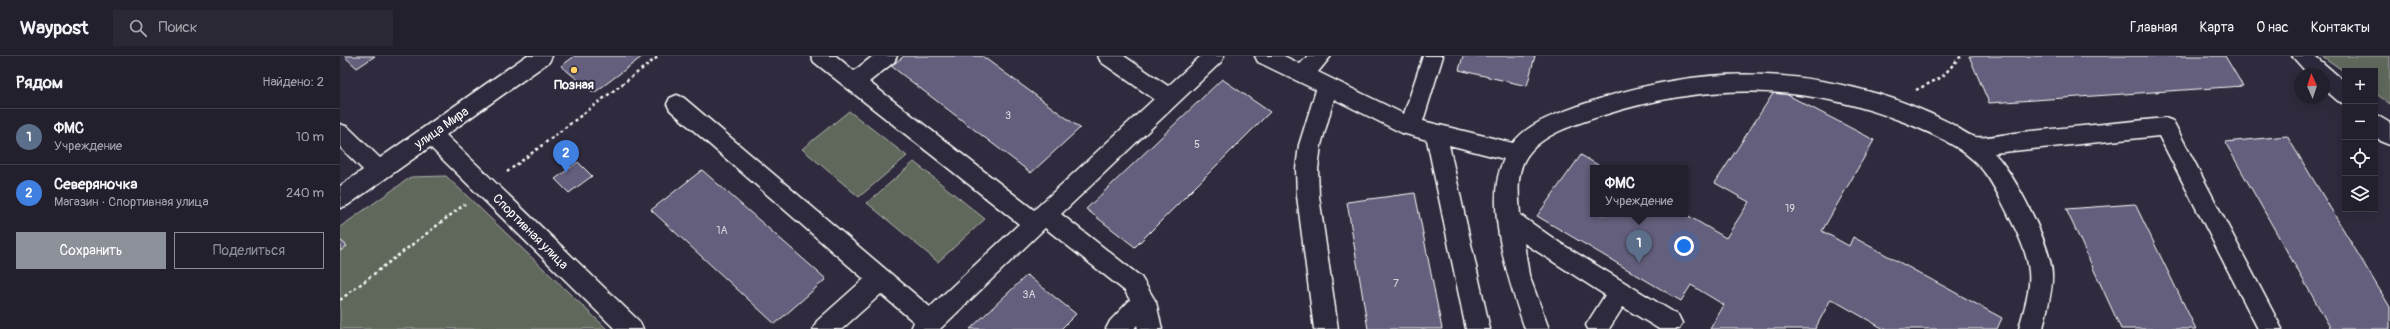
<!DOCTYPE html>
<html lang="ru">
<head>
<meta charset="utf-8">
<style>
  body { margin:0; font-family:Pangolin,sans-serif; background:#2b2836; color:#f1f3f6 }
  .controls { position:absolute; right:12px; top:12px; display:grid; overflow:hidden; border-radius:0px; box-shadow:0 4px 16px #0002 }
  .controls button { width:36px; height:36px; display:grid; place-items:center; padding:0; border:0; border-bottom:1px solid #403e4a; background:#23202e; color:#f1f3f6; font:20px sans-serif }
  .compass { position:absolute; left:1954px; top:12px; width:36px; height:36px; border-radius:50%; background:#23202e; box-shadow:0 4px 16px #0002; rotate:357deg }
  .you { position:absolute; left:1344px; top:190px; width:14px; height:14px; margin:-10px; border:3px solid #fff; border-radius:50%; background:#1a73e8; box-shadow:0 0 0 6px #1a73e833 }
  .badge { display:grid; place-items:center; width:26px; height:26px; border-radius:50%; background:#8c9099; color:#fff; font-size:13px; font-weight:700 }
  .pin { position:absolute; translate:-50% -33px; filter:drop-shadow(0 1px 2px #0008) }
  .pin::after { content:''; position:absolute; top:21px; width:14px; height:12px; background:inherit; clip-path:polygon(0 0,100% 0,50% 100%) }
  .popup { position:absolute; left:1250px; top:109px; width:98px; height:52px; box-sizing:border-box; display:grid; place-content:center; border-radius:0px; background:#23202e; filter:drop-shadow(0 1px 3px #0005); font-size:13px; white-space:nowrap; color:#a3a3aa }
  .popup b { font-size:15px; color:#f1f3f6 }
  .popup::after { content:''; position:absolute; left:50%; top:100%; margin-left:-8px; border:8px solid transparent; border-top-color:#23202e }
  .list { margin:0; padding:0; list-style:none }
  h2 { display:flex; justify-content:space-between; align-items:center; height:52px; margin:0; padding:0 16px; font-size:17px }
  h2 small { font-size:13px; font-weight:400; color:#a3a3aa }
  .list li { display:grid; grid-template-columns:26px 1fr auto; gap:12px; align-items:center; box-sizing:border-box; height:56px; padding:0 16px; border-top:1px solid #403e4a }
  .list b { display:block; font-size:15px; white-space:nowrap }
  .list p { margin:0; font-size:13px; white-space:nowrap; color:#a3a3aa }
  .list em { font-size:13px; font-style:normal; color:#a3a3aa }
  .actions { display:flex; gap:8px; padding:12px 16px }
  .actions a { flex:1; padding:9px 0; border:1px solid #8c9099; border-radius:0px; text-align:center; font-size:14px; color:#8c9099 }
  .actions .main { background:#8c9099; color:#fff }
  .icon { flex:none; width:22px; height:22px; fill:none; stroke:currentColor; stroke-width:2; stroke-linecap:round; stroke-linejoin:round }
  .map { position:relative; flex:none; width:2050px; height:273px; overflow:hidden }
  header { display:flex; align-items:center; gap:24px; box-sizing:border-box; height:56px; padding:0 20px; background:#23202e; border-bottom:1px solid #403e4a }
  header strong { font-size:19px }
  nav { display:flex; gap:22px; margin-inline-start:auto; font-size:14px }
  .search { width:280px; height:36px; background:#2b2836; display:flex; align-items:center; gap:10px; box-sizing:border-box; padding:0 14px; border-radius:0px; color:#a3a3aa; font-size:15px }
  main { display:flex }
  aside { flex:1; background:#23202e }
  .map>svg:first-child { display:block }
  .green { fill:#60685b; stroke:#b0b4ad }
  .building { fill:#645e7c; stroke:#fff }
  .lines { fill:none; stroke-linecap:round; stroke-linejoin:round }
  .minor-casing { stroke:#fff; stroke-width:3 }
  .path { stroke:#fff; stroke-width:2.5; stroke-dasharray:3 3; stroke-linecap:butt }
  .minor { fill:#2f2a3d; fill-rule:evenodd }
  .poi-dot { fill:#ffd166; stroke:#2f2a3d; stroke-width:1.5 }
  .labels { text-anchor:middle; stroke-width:4; stroke-linejoin:round; paint-order:stroke }
  .number-label { font-size:11px; fill:#d8d7de }
  .poi-label { font-size:13px; font-weight:bold; fill:#fff; stroke:#2f2a3d }
  .street-label { font-size:13px; fill:#fff; stroke:#2f2a3d }
</style>
</head>
<body>
<header>
<strong>Waypost</strong>
<div class="search"><svg class="icon" aria-label="search" viewBox="0 0 24 24"><circle cx="10" cy="10" r="6"/><path d="M15 15l6 6"/></svg>Поиск</div>
<nav><a>Главная</a><a>Карта</a><a>О нас</a><a>Контакты</a></nav>
</header>
<main>
<aside>
<h2>Рядом<small>Найдено: 2</small></h2>
<ul class="list">
<li><span class="badge" style="background:#5c6f8a">1</span><div><b>ФМС</b><p>Учреждение</p></div><em>10 m</em></li>
<li><span class="badge" style="background:#3f7fe0">2</span><div><b>Северяночка</b><p>Магазин · Спортивная улица</p></div><em>240 m</em></li>
</ul>
<div class="actions"><a class="main">Сохранить</a><a>Поделиться</a></div>
</aside>
<div class="map">
<svg width="2050" height="273" viewBox="0 0 2050 273">
  <rect width="100%" height="100%" fill="#2f2a3d"/>
  <filter id="ink" filterUnits="userSpaceOnUse"><feTurbulence type="fractalNoise" baseFrequency=".025" numOctaves="2"/><feDisplacementMap in="SourceGraphic" scale="8" xChannelSelector="R" yChannelSelector="G"/><feConvolveMatrix kernelMatrix="1 2 1 2 8 2 1 2 1" color-interpolation-filters="sRGB"/></filter>
  <g filter="url(#ink)">
    <g class="green">
      <polygon points="1982,0 2050,0 2050,48 2035,37 2035,15 2005,16"/>
      <polygon points="509,55 567,100 519,141 462,93"/>
      <polygon points="574,106 645,163 598,206 527,147"/>
      <polygon points="106,120 267,273 0,273 0,171 71,121"/>
    </g>
    <g class="building">
      <polygon points="4,0 35,0 17,12"/>
      <polygon points="235,0 303,0 254,37 221,10"/>
      <polygon points="564,0 642,0 740,72 691,117 551,10"/>
      <polygon points="1123,0 1195,0 1187,30 1119,14"/>
      <polygon points="1629,0 1885,0 1903,30 1649,47"/>
      <polygon points="882,23 930,56 795,191 746,153"/>
      <polygon points="1436,33 1534,84 1482,175 1509,190 1513,181 1662,262 1657,273 1544,273 1491,243 1475,273 1370,273 1384,249 1351,229 1341,245 1197,160 1241,99 1263,112 1253,112 1253,158 1345,158 1386,182 1409,146 1375,127"/>
      <polygon points="1947,80 2050,251 2050,273 1991,273 1885,86"/>
      <polygon points="238,106 252,120 229,137 215,123"/>
      <polygon points="362,114 486,223 435,268 311,154"/>
      <polygon points="1075,137 1102,273 1028,273 1007,146"/>
      <polygon points="1795,148 1856,273 1781,273 1726,153"/>
      <polygon points="0,184 7,190 0,195"/>
      <polygon points="687,219 736,258 721,273 630,273"/>
    </g>
    <g class="lines">
      <defs>
        <g id="minor">
          <polygon points="186,0 212,0 209,6 106,79 299,265 303,273 275,273 90,91 8,149 0,152 0,130 23,114 0,91 0,68 8,71 40,102"/>
          <polygon points="471,0 496,0 514,15 533,0 557,0 554,6 529,26 694,154 814,43 761,6 758,0 784,0 828,30 861,0 884,0 881,6 721,158 801,221 816,246 822,273 798,273 797,269 794,273 766,273 770,265 790,244 785,235 705,172 600,273 571,273 574,266 541,238 502,273 473,273 477,265 524,223 330,54 327,48 330,42 337,39 344,42 590,251 679,168 474,6"/>
          <path d="M915,0H944L960,8L968,0H991L978,16L1064,58L1083,0H1103L1083,65L1173,87C1189,66 1217,58 1241,49C1343,13 1434,8 1538,38C1562,45 1586,55 1608,66C1616,70 1627,79 1635,81C1646,83 1670,77 1682,76C1730,71 1777,67 1825,62L1833,65L1942,273H1918L1819,80L1654,97C1675,118 1711,189 1712,218C1713,237 1706,255 1703,273H1679C1683,255 1691,235 1689,216C1687,194 1676,175 1667,156C1659,140 1652,125 1641,112C1622,90 1591,77 1564,66C1463,27 1367,26 1264,59C1237,68 1198,78 1184,105C1176,121 1179,142 1180,159L1220,187L1338,259L1342,267L1339,273H1319L1283,251L1269,273H1248L1246,269L1265,239L1184,187L1189,219L1209,273H1185C1170,229 1142,147 1164,103L1109,89L1150,273H1126L1087,84L1062,77L994,43L981,89L978,113L979,140L998,273H974L957,140L956,113L959,89L976,34L918,6Z"/>
          <polygon points="1952,0 1975,0 2005,26 2005,48 1998,45 1984,33 1984,18 1968,18"/>
          <polygon points="2035,58 2050,67 2050,89 2042,86 2035,80"/>
        </g>
      </defs>
      <use href="#minor" class="minor-casing"/>
      <g class="path">
        <polyline points="1576,34 1602,21 1621,0"/>
        <polyline points="167,116 319,0"/>
        <polyline points="0,244 125,148"/>
      </g>
      <use href="#minor" class="minor"/>
    </g>
  </g>
  <circle class="poi-dot" cx="234" cy="14" r="4"/>
  <g class="labels">
    <g class="number-label">
      <text x="668" y="63">3</text>
      <text x="857" y="92">5</text>
      <text x="1450" y="156">19</text>
      <text x="382" y="178">1А</text>
      <text x="1056" y="231">7</text>
      <text x="689" y="242">3А</text>
    </g>
    <g class="poi-label">
      <text x="234" y="33">Позная</text>
    </g>
    <g class="street-label">
      <text transform="translate(101 71) rotate(-35)" y="5">улица Мира</text>
      <text transform="translate(191 175) rotate(45)" y="5">Спортивная улица</text>
    </g>
  </g>
</svg>
<div class="controls">
<button>+</button>
<button>−</button>
<button><svg class="icon" aria-label="locate" viewBox="0 0 24 24"><circle cx="12" cy="12" r="6"/><path d="M12 2v4M12 18v4M2 12h4M18 12h4"/></svg></button>
<button><svg class="icon" aria-label="layers" viewBox="0 0 24 24"><path d="M12 4l9 5-9 5-9-5zM3 14l9 5 9-5"/></svg></button>
</div>
<svg class="compass" viewBox="-18 -18 36 36"><path d="M0-13l5 13h-10z" fill="#e53935"/><path d="M0 13l5-13h-10z" fill="#a3a3aa"/></svg>
<div class="you"></div>
<div class="pin badge" style="left:1299px;top:207px;background:#5c6f8a">1</div>
<div class="popup"><b>ФМС</b>Учреждение</div>
<div class="pin badge" style="left:226px;top:117px;background:#3f7fe0">2</div>
</div>
</main>
</body>
</html>
